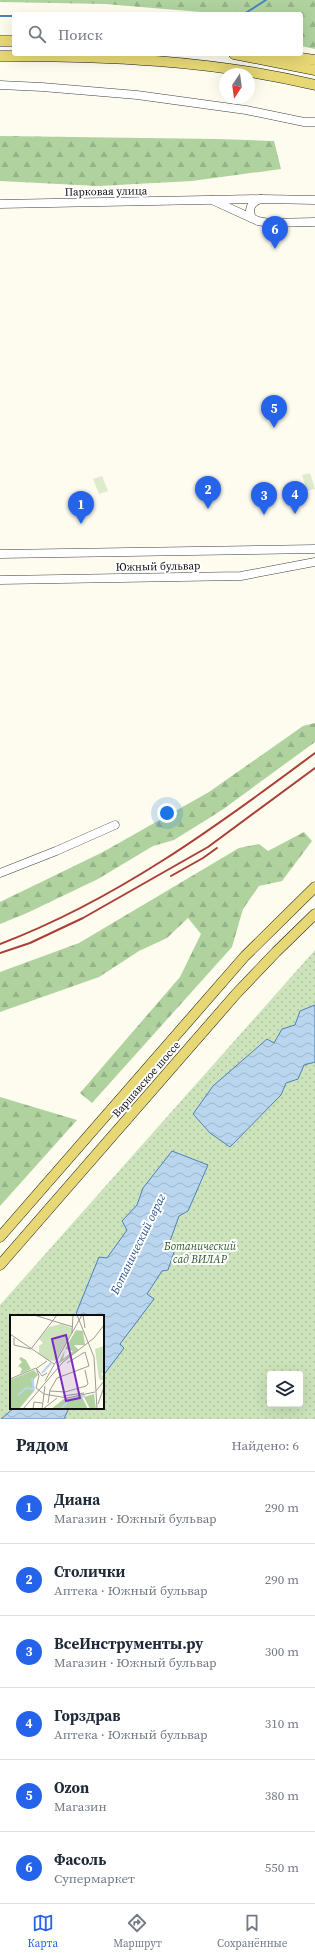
<!DOCTYPE html>
<html lang="ru">
<head>
<meta charset="utf-8">
<style>
  body { margin:0; font-family:"Source Serif 4",serif; background:#f6f6f7; color:#1f2937 }
  .controls { position:absolute; right:12px; bottom:12px; display:grid; overflow:hidden; border-radius:4px; box-shadow:0 4px 16px #0002 }
  .controls button { width:36px; height:36px; display:grid; place-items:center; padding:0; border:0; border-bottom:1px solid #e0e1e3; background:#fff; color:#1f2937; font:20px sans-serif }
  .compass { position:absolute; left:219px; top:68px; width:36px; height:36px; border-radius:50%; background:#fff; box-shadow:0 4px 16px #0002; rotate:193deg }
  .you { position:absolute; left:167px; top:813px; width:14px; height:14px; margin:-10px; border:3px solid #fff; border-radius:50%; background:#1a73e8; box-shadow:0 0 0 6px #1a73e833 }
  .badge { display:grid; place-items:center; width:26px; height:26px; border-radius:50%; background:#2563eb; color:#fff; font-size:13px; font-weight:700 }
  .pin { position:absolute; translate:-50% -33px; filter:drop-shadow(0 1px 2px #0008) }
  .pin::after { content:''; position:absolute; top:21px; width:14px; height:12px; background:inherit; clip-path:polygon(0 0,100% 0,50% 100%) }
  .list { margin:0; padding:0; list-style:none }
  h2 { display:flex; justify-content:space-between; align-items:center; height:52px; margin:0; padding:0 16px; font-size:17px }
  h2 small { font-size:13px; font-weight:400; color:#747a83 }
  .list li { display:grid; grid-template-columns:26px 1fr auto; gap:12px; align-items:center; box-sizing:border-box; height:72px; padding:0 16px; border-top:1px solid #e0e1e3 }
  .list b { display:block; font-size:15px; white-space:nowrap }
  .list p { margin:0; font-size:13px; white-space:nowrap; color:#747a83 }
  .list em { font-size:13px; font-style:normal; color:#747a83 }
  .icon { flex:none; width:22px; height:22px; fill:none; stroke:currentColor; stroke-width:2; stroke-linecap:round; stroke-linejoin:round }
  .map { position:relative; flex:none; width:315px; height:1419px; overflow:hidden }
  .search { position:absolute; background:#fff; box-shadow:0 4px 16px #0002; left:12px; right:12px; top:12px; height:44px; display:flex; align-items:center; gap:10px; box-sizing:border-box; padding:0 14px; border-radius:4px; color:#747a83; font-size:15px }
  .sheet { height:484px; background:#fff }
  nav { display:flex; justify-content:space-around; align-items:center; box-sizing:border-box; height:56px; border-top:1px solid #e0e1e3; background:#fff; font-size:11px; color:#747a83 }
  nav a { display:grid; justify-items:center; gap:2px }
  nav .on { color:#2563eb }
  .map>svg:first-child { display:block }
  .grass { fill:url(#grass-dots); fill-rule:evenodd }
  .forest { fill:url(#forest-firs) }
  .pitch { fill:#deebcd }
  .water { fill:url(#water-waves); stroke:#4a82bc }
  .lines { fill:none; stroke-linecap:round; stroke-linejoin:round }
  .stream { stroke:#4a82bc; stroke-width:2 }
  .minor-casing { stroke:#404040; stroke-width:9 }
  .major-casing { stroke:#1e1e1e; stroke-width:11 }
  .minor { stroke:#fff; stroke-width:8 }
  .major { stroke:#e7d875; stroke-width:10 }
  .rail { stroke:#ab3e37; stroke-width:2 }
  .labels { text-anchor:middle; stroke-width:4; stroke-linejoin:round; paint-order:stroke }
  .street-label { font-size:11px; fill:#0d0d0d; stroke:#fff }
  .park-label { font-size:11px; font-style:italic; fill:#2b5c26; stroke:#fff }
  .water-label { font-size:12px; font-style:italic; fill:#26558e; stroke:#fff }
  .inset-river { fill:none; stroke:#bad5ee; stroke-width:2 }
  .inset-road { fill:none; stroke:#9d9c95; stroke-width:1 }
  .view { fill:#7b2cbf; fill-opacity:0.15; stroke:#7b2cbf; stroke-width:2 }
  .inset-edge { fill:none; stroke:#0d0d0d; stroke-width:2 }
</style>
</head>
<body>
<div class="map">
<svg width="315" height="1419" viewBox="0 0 315 1419">
  <defs>
    <pattern id="grass-dots" width="8" height="8" patternUnits="userSpaceOnUse"><rect width="8" height="8" fill="#cce3bc"/><path d="M2 2h.1M6 6h.1" fill="none" stroke="#aec2a0" stroke-width="1.8" stroke-linecap="round"/></pattern>
    <pattern id="forest-firs" width="22" height="20" patternUnits="userSpaceOnUse"><rect width="22" height="20" fill="#afd29e"/><path d="M5 1l3.5 6h-7zM16 11l3.5 6h-7z" fill="#95b387"/></pattern>
    <pattern id="water-waves" width="16" height="10" patternUnits="userSpaceOnUse"><rect width="16" height="10" fill="#bad5ee"/><path d="M0 5q4-4 8 0t8 0" fill="none" stroke="#9fb6cb"/></pattern>
  </defs>
  <rect width="100%" height="100%" fill="#fdfcef"/>
  <path class="grass" d="M315,950V1419H0V1305ZM11,1316H103V1408H11ZM270,1374H300V1404H270Z"/>
  <g class="forest">
    <polygon points="0,0 315,0 315,49 301,46 301,14 225,14 105,4 0,2"/>
    <polygon points="0,136 217,139 274,141 281,169 192,181 98,186 0,181"/>
    <polygon points="315,723 315,742 222,810 174,840 153,846 98,879 27,913 0,924 0,902 103,852 209,792 303,726"/>
    <polygon points="304,832 312,841 282,881 259,886 243,909 232,947 92,1103 80,1093 180,977 201,934 188,918 167,938 139,951 99,977 0,1012 0,972 79,943 239,848 259,844 268,851"/>
    <polygon points="0,1097 77,1120 0,1206"/>
  </g>
  <g class="pitch">
    <polygon points="310,473 315,489 307,491 302,475"/>
    <polygon points="102,476 108,491 99,494 93,479"/>
  </g>
  <g class="water">
    <polygon points="315,1005 315,1062 304,1065 298,1079 286,1083 281,1095 230,1147 210,1133 193,1114 213,1086 267,1039 274,1043 282,1029 295,1025 300,1011"/>
    <polygon points="172,1151 208,1165 188,1211 179,1216 169,1244 175,1249 168,1270 162,1271 147,1294 154,1299 120,1344 124,1348 103,1376 103,1316 76,1316 77,1311 99,1257 107,1258 127,1230 122,1221 137,1205 143,1188"/>
    <polygon points="14,1408 69,1408 64,1419 1,1419"/>
  </g>
  <g class="lines">
    <g class="stream">
      <polyline points="244,14 266,0"/>
      <polyline points="0,16 14,16"/>
    </g>
    <defs>
      <g id="minor">
        <polyline points="0,85 42,87 137,95 246,110 304,122 315,122"/>
        <polyline points="212,200 258,221 269,223 315,222"/>
        <polyline points="0,204 262,199 315,200"/>
        <path d="M252,218C247,209 252,201 261,199"/>
        <polyline points="0,554 315,549"/>
        <polyline points="0,580 241,576 315,562"/>
        <polyline points="0,873 56,851 115,825"/>
      </g>
      <g id="major">
        <polyline points="0,41 14,41"/>
        <polyline points="234,54 315,70"/>
        <polyline points="274,54 315,60"/>
        <path d="M0,56C106,56 212,60 315,85"/>
        <polyline points="0,1237 245,956 315,887"/>
        <polyline points="0,1265 236,994 276,952 315,914"/>
      </g>
    </defs>
    <use href="#minor" class="minor-casing"/>
    <use href="#major" class="major-casing"/>
    <use href="#minor" class="minor"/>
    <use href="#major" class="major"/>
    <g class="rail">
      <polyline points="171,876 203,858 217,848"/>
      <path d="M0,944C116,900 216,827 315,753"/>
      <polyline points="0,953 30,943 83,918 208,847 315,768"/>
    </g>
  </g>
  <g class="labels">
    <g class="street-label">
      <text transform="translate(106 191) rotate(-1)" y="4">Парковая улица</text>
      <text transform="translate(158 566) rotate(-1)" y="4">Южный бульвар</text>
      <text transform="translate(146 1079) rotate(-49)" y="4">Варшавское шоссе</text>
    </g>
    <g class="park-label">
      <text x="200" y="1250">Ботанический<tspan x="200" dy="13">сад ВИЛАР</tspan></text>
    </g>
    <g class="water-label">
      <text transform="translate(138 1244) rotate(-64)" y="4">Ботанический овраг</text>
    </g>
  </g>
  <g transform="translate(10 1315)">
    <rect width="94" height="94" fill="#fdfcef"/>
    <path d="M51,9L62,13V17L45,46L37,45L29,38V31L33,28L29,24L39,12ZM94,31V58H91L94,64L92,65L89,64L85,34Z" fill="#cce3bc"/>
    <path d="M66,15L73,16L75,30H64L69,35L48,49L55,35L53,44L63,36L55,34ZM11,42L16,45L21,54L10,59L12,54L9,51L6,55L9,50L12,47L9,44ZM24,55L28,60L24,64V76L9,94H0V65ZM84,79L86,94H80L74,82ZM72,82L78,94H41L54,84Z" fill="#afd29e"/>
    <path class="inset-river" d="M32,58L41,48M8,80L16,73L24,74L22,63M63,83L75,81M51,94L60,84"/>
    <path class="inset-road" d="M24,0L63,12M67,0L84,42L87,94M73,0L75,13M62,18L63,0M0,19L44,49M4,23V30L21,34M21,34L47,0M57,48L75,37L79,51M27,53L37,46M75,55L78,69L76,71M37,58L32,61L26,53L29,61L26,73L34,79L57,83L85,77M0,64L26,53M35,66L72,0M40,76L55,77L76,71M86,76L94,66M53,81L74,78M38,88L40,75L47,63L79,51M88,89L94,72M13,94L53,47L84,23L94,10M23,94L24,87L32,88M32,94L35,71M33,94L47,83"/>
    <path class="view" d="M56,20L70,83L56,86L42,24Z"/>
    <rect width="94" height="94" class="inset-edge"/>
  </g>
</svg>
<div class="controls">
<button><svg class="icon" aria-label="layers" viewBox="0 0 24 24"><path d="M12 4l9 5-9 5-9-5zM3 14l9 5 9-5"/></svg></button>
</div>
<svg class="compass" viewBox="-18 -18 36 36"><path d="M0-13l5 13h-10z" fill="#e53935"/><path d="M0 13l5-13h-10z" fill="#747a83"/></svg>
<div class="you"></div>
<div class="pin badge" style="left:81px;top:524px">1</div>
<div class="pin badge" style="left:208px;top:509px">2</div>
<div class="pin badge" style="left:264px;top:515px">3</div>
<div class="pin badge" style="left:295px;top:514px">4</div>
<div class="pin badge" style="left:274px;top:428px">5</div>
<div class="pin badge" style="left:275px;top:249px">6</div>
<div class="search"><svg class="icon" aria-label="search" viewBox="0 0 24 24"><circle cx="10" cy="10" r="6"/><path d="M15 15l6 6"/></svg>Поиск</div>
</div>
<section class="sheet">
<h2>Рядом<small>Найдено: 6</small></h2>
<ul class="list">
<li><span class="badge">1</span><div><b>Диана</b><p>Магазин · Южный бульвар</p></div><em>290 m</em></li>
<li><span class="badge">2</span><div><b>Столички</b><p>Аптека · Южный бульвар</p></div><em>290 m</em></li>
<li><span class="badge">3</span><div><b>ВсеИнструменты.ру</b><p>Магазин · Южный бульвар</p></div><em>300 m</em></li>
<li><span class="badge">4</span><div><b>Горздрав</b><p>Аптека · Южный бульвар</p></div><em>310 m</em></li>
<li><span class="badge">5</span><div><b>Ozon</b><p>Магазин</p></div><em>380 m</em></li>
<li><span class="badge">6</span><div><b>Фасоль</b><p>Супермаркет</p></div><em>550 m</em></li>
</ul>
</section>
<nav>
<a class="on"><svg class="icon" aria-label="map" viewBox="0 0 24 24"><path d="M3 6l6-2 6 2 6-2v14l-6 2-6-2-6 2zM9 4v14M15 6v14"/></svg>Карта</a>
<a><svg class="icon" aria-label="directions" viewBox="0 0 24 24"><path d="M12 3l9 9-9 9-9-9zM9 14v-3h6M13 9l2 2-2 2"/></svg>Маршрут</a>
<a><svg class="icon" aria-label="saved" viewBox="0 0 24 24"><path d="M7 4h10v16l-5-4-5 4z"/></svg>Сохранённые</a>
</nav>
</body>
</html>
